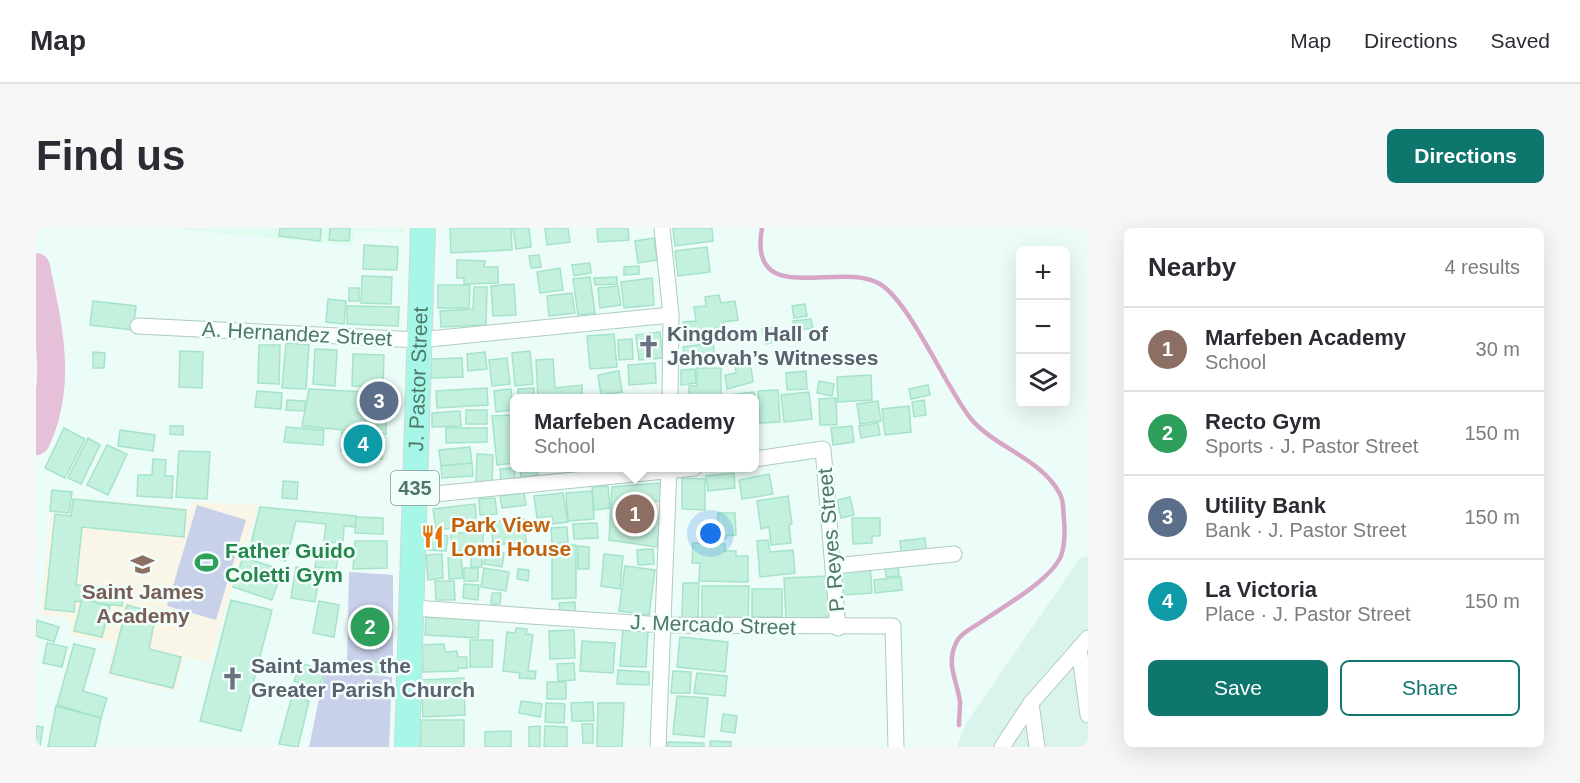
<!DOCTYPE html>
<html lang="en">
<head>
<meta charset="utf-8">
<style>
  body { margin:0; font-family:Arial,sans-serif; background:#f7f7f7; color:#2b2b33 }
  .controls { position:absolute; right:18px; top:18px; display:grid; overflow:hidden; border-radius:9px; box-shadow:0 6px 24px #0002 }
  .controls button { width:54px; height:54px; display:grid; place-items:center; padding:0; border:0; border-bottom:2px solid #e1e1e2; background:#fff; color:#2b2b33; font:30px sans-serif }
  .you { position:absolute; left:675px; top:306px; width:21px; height:21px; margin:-15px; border:4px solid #fff; border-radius:50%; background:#1a73e8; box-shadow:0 0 0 9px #1a73e833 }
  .badge { display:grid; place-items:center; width:39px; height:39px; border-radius:50%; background:#0f766e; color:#fff; font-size:20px; font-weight:700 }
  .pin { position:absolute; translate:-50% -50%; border:3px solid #fff; box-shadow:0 2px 6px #0006 }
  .popup { position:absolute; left:474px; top:166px; width:249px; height:78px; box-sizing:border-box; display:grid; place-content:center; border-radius:9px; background:#fff; filter:drop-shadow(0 2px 4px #0005); font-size:20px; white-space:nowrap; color:#7c7c81 }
  .popup b { font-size:22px; color:#2b2b33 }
  .popup::after { content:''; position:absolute; left:50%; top:100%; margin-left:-12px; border:12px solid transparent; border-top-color:#fff }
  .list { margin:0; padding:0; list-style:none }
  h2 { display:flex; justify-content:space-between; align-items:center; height:78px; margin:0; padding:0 24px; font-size:26px }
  h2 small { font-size:20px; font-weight:400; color:#7c7c81 }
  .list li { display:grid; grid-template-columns:39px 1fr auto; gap:18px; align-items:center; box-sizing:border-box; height:84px; padding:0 24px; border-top:2px solid #e1e1e2 }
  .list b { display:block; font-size:22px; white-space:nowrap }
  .list p { margin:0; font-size:20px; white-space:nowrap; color:#7c7c81 }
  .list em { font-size:20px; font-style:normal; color:#7c7c81 }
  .actions { display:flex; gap:12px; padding:18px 24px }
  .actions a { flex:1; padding:14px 0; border:2px solid #0f766e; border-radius:9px; text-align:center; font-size:21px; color:#0f766e }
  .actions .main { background:#0f766e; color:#fff }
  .icon { flex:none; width:33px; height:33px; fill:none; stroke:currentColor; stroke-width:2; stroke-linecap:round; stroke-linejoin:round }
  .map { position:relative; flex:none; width:1052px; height:519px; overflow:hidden; border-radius:9px }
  header { display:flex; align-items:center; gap:36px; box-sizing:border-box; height:84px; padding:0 30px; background:#fff; border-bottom:2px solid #e1e1e2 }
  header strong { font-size:28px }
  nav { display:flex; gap:33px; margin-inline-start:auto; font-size:21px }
  .intro { display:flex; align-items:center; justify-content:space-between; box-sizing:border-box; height:144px; padding:0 36px }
  h1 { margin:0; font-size:42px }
  .button { padding:15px 27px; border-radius:9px; background:#0f766e; color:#fff; font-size:21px; font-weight:700 }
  main { display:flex; gap:36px; padding:0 36px }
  aside { flex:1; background:#fff; border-radius:9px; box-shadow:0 6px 24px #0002 }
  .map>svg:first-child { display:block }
  .residential { fill:#daf4ed }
  .commercial { fill:#e0fcee }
  .education { fill:#f9f6e7 }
  .green { fill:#c9d0ea }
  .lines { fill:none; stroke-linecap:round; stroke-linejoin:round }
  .stream { stroke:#d7a6c6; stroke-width:4.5 }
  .river { stroke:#e6c0d9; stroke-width:28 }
  .building { fill:#c4f1de; stroke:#a5e3c9; stroke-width:1.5 }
  .street-casing { stroke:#aeccc1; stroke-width:17 }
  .primary-casing { stroke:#cdd9d4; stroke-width:26 }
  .street { stroke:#fff; stroke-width:15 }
  .primary { stroke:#a7f7e9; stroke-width:24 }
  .labels { text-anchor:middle; stroke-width:5; stroke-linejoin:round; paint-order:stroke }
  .shield { fill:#f2fefc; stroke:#7fa092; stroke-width:1.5 }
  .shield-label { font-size:20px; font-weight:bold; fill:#4e7765 }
  .street-label { font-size:21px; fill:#4e7765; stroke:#f2fefc }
  .worship-label { font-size:21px; font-weight:bold; fill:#5b616d; stroke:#f2fefc; text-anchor:start }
  .food-label { font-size:21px; font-weight:bold; fill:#c56008; stroke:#f2fefc; text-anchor:start }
  .leisure-label { font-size:21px; font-weight:bold; fill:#27864d; stroke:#f2fefc; text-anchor:start }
  .education-label { font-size:21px; font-weight:bold; fill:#785e54; stroke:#f2fefc }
</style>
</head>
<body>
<header>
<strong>Map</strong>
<nav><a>Map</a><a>Directions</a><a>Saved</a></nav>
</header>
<div class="intro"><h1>Find us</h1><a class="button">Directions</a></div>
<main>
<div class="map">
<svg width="1052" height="519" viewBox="0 0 1052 519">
  <rect width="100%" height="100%" fill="#ebfcf9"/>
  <polygon class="residential" points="1052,328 1052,519 921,519 929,497 1044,330"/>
  <polygon class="commercial" points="133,0 368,0 368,5 319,3 316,18"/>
  <g class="education">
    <polygon points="626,254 622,321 574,313 575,259"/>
    <polygon points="37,270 153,280 157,274 223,277 173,434 148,429 141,464 71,447 78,415 35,407 34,390 4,387 15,284 33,286"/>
  </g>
  <g class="green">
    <polygon points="161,277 210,292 180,392 131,378"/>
    <polygon points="313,344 357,347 357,435 311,433"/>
    <polygon points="289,442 356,449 353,519 273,519"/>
  </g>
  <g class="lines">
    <path class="stream" d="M726,0C711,82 804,32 844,56C874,74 910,160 935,191C960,220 1006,231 1024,266C1028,273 1027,284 1028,292C1029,304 1029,317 1025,328C1015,352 967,379 945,394C938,399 925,405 921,413C909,436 921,451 924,474C924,482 923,490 923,497"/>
    <path class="river" d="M0,39C12,98 27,156 0,213"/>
  </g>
  <g class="building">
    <polygon points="244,0 285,0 284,13 243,8"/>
    <polygon points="294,0 314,0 313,13 293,12"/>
    <polygon points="414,0 475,0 476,22 415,25"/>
    <polygon points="477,0 493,0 495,19 480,21"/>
    <polygon points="509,0 532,0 534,14 511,17"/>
    <polygon points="561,0 592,0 593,12 562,14"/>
    <polygon points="637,0 676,0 677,13 639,18"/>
    <polygon points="618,10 621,32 602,35 599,13"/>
    <polygon points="328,17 362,19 361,42 327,41"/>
    <polygon points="671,19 674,44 642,48 639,23"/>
    <polygon points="503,27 505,39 495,40 493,28"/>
    <polygon points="421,32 449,33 448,39 462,39 462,55 428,56 428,50 421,50"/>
    <polygon points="554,35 555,45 538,48 536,37"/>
    <polygon points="603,38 603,46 588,47 588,39"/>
    <polygon points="524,40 527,62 504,65 501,44"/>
    <polygon points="326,48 356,49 355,76 325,75"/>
    <polygon points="554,49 559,85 542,87 537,51"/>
    <polygon points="581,49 581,56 559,57 558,50"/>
    <polygon points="616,50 618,77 588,80 585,54"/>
    <polygon points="478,56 480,87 457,88 455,58"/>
    <polygon points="402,57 434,57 433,80 402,80"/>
    <polygon points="582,58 585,77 564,80 562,60"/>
    <polygon points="438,59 451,59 450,97 405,99 404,83 437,81"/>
    <rect x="313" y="60" width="10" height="13"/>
    <polygon points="536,65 539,85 513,88 511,68"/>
    <polygon points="683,67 685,75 699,73 702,92 687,94 687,99 648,104 647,94 660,93 658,79 670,78 669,69"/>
    <polygon points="292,71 310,73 308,96 290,94"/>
    <polygon points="57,73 100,78 97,102 54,97"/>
    <polygon points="769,76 771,88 758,90 756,78"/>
    <polygon points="311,78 363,79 362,98 311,96"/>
    <polygon points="775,91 777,100 759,103 757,93"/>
    <polygon points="738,99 740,114 729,116 726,101"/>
    <polygon points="677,102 679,112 655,115 654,105"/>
    <polygon points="624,104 627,130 603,132 600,107"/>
    <polygon points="578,106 581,139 554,141 551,108"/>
    <polygon points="596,111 597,131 583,132 582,112"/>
    <polygon points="250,115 273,117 270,161 246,160"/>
    <polygon points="677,115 679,131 649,135 647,119"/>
    <polygon points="223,117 244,117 243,156 222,155"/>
    <polygon points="279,121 301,122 299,158 277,156"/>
    <polygon points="144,123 167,124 166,160 143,159"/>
    <polygon points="494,123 497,156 479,158 476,125"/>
    <polygon points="57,124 69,125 68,140 57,140"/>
    <polygon points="449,124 451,141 432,143 431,126"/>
    <polygon points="317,126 348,127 347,159 316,158"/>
    <polygon points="426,130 427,149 395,150 394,131"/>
    <polygon points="471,130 474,156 456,158 453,132"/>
    <polygon points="517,131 519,160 546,157 546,170 502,170 500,132"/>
    <polygon points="714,131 717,154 691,161 689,147 700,145 699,133"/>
    <polygon points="619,135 620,155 593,157 592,137"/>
    <polygon points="661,140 685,140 685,170 653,167 653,158 661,158"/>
    <polygon points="659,141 660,155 645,157 645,142"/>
    <polygon points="583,143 586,164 565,167 562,147"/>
    <polygon points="770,143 771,161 751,162 750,145"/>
    <polygon points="835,147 836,172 802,174 801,149"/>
    <polygon points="783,153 798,156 796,168 781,165"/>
    <polygon points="892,157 894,167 875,171 873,161"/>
    <polygon points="451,160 452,177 401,180 400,163"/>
    <polygon points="498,160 498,170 482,170 482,161"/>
    <polygon points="273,161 350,165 350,206 266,198"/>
    <polygon points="475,161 477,182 460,184 458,163"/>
    <polygon points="742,162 744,194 724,195 722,163"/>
    <polygon points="221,163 246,165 245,181 219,179"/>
    <polygon points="718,164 719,170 694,170 694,167"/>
    <polygon points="773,164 776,191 748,194 745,167"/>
    <polygon points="800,170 801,197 784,197 783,171"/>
    <polygon points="251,172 269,173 269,183 250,182"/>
    <polygon points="888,172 890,187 878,189 876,174"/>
    <polygon points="842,173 845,193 824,196 821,176"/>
    <polygon points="873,178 875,204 849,207 846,181"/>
    <rect x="430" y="182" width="21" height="14"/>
    <polygon points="424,183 425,198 396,199 396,185"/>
    <polygon points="474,187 479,235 461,237 456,188"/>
    <polygon points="842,195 844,207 825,210 823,198"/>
    <polygon points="134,198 147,198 147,207 134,206"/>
    <polygon points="816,198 818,214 797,217 795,200"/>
    <polygon points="250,199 288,202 287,217 248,214"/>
    <polygon points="28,200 49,211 29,250 9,240"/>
    <polygon points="410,200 451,200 451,214 410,215"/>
    <polygon points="84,202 119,207 117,223 82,218"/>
    <polygon points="306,204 348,209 346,231 305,223"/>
    <polygon points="52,210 64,217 45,256 32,250"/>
    <polygon points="71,217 91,226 72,267 51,257"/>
    <polygon points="434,219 436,235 405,238 403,222"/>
    <polygon points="143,223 174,224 171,271 140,269"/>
    <polygon points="441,226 457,227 456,257 440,257"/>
    <polygon points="117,231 130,232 129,248 137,248 136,270 101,268 102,247 116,247"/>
    <polygon points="436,235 437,248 406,250 405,238"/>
    <polygon points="478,240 479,251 465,253 464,241"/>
    <polygon points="484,240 501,240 502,247 485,250"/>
    <polygon points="698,245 699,260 672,263 670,248"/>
    <polygon points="733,246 737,266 706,271 703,252"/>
    <polygon points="646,250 669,251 669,282 646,281"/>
    <polygon points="247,253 262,254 261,271 246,270"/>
    <polygon points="624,255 625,273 594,275 592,292 608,296 609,286 624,288 621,319 573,312 576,259"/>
    <polygon points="572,258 574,280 558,282 556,259"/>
    <polygon points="16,262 36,264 33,285 14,283"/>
    <polygon points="556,263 558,291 532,293 530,265"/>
    <polygon points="488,265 490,277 466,280 464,268"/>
    <polygon points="527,265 532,294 517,296 516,288 501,290 498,268"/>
    <polygon points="752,268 756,296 753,297 755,315 735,317 733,299 725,301 721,273"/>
    <polygon points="814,269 818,287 805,290 801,272"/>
    <polygon points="459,270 461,286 444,287 443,271"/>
    <polygon points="37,271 150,282 148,309 46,299 40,357 88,361 86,378 39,373 38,384 9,381 19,286 35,288"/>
    <polygon points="439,276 441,297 400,302 397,281"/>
    <polygon points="224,279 320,288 319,299 308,298 307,315 288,314 290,296 260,293 250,333 213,324"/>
    <polygon points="682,285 699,285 700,307 690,308 690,311 671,311 672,293 682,294"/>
    <polygon points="320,289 347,290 347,306 319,305"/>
    <polygon points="816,290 844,290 844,308 836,308 836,315 817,316"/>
    <polygon points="488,291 490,314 457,317 455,294"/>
    <polygon points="561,295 562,310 538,311 537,296"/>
    <polygon points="531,299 532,314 516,316 515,300"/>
    <rect x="415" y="305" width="32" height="18"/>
    <polygon points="393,307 412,308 410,323 392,322"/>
    <polygon points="889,310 891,328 866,330 864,313"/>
    <polygon points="732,312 734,324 757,322 759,345 724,349 721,313"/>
    <polygon points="319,313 351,313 351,340 317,341"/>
    <polygon points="657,315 689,316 689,323 700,323 700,328 712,328 712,354 663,353 664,335 656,335"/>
    <polygon points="516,317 540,317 540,370 516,371"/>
    <polygon points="542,318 553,319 553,341 542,341"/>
    <polygon points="617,321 618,336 602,337 601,322"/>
    <polygon points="450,322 468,325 466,339 448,336"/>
    <polygon points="281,326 302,329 300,342 279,339"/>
    <polygon points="406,326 407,350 392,352 390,327"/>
    <polygon points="568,326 587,328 584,361 565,358"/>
    <polygon points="435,327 446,328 446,339 435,339"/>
    <polygon points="207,329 246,342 236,372 197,359"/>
    <polygon points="425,329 427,350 413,351 412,330"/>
    <polygon points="862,336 863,348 850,349 849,337"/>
    <polygon points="834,337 836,365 807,367 805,339"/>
    <polygon points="589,338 619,342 613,387 583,383"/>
    <polygon points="260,339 284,342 279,374 255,370"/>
    <rect x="428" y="340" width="14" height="13"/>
    <polygon points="448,340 473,344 470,363 445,359"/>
    <polygon points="482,341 493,342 492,353 481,351"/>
    <polygon points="792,348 794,389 750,391 748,350"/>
    <polygon points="865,349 866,362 839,365 838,352"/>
    <polygon points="399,353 418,353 419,372 400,372"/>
    <polygon points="647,355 663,355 662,391 646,391"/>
    <polygon points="428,356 443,357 442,372 427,370"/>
    <polygon points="666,358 713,358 712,390 666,390"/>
    <rect x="716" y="361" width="30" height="28"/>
    <polygon points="456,365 465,365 464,376 455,376"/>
    <polygon points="46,371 74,378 66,409 38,403"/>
    <polygon points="195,372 236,382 205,503 164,493"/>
    <polygon points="283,373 303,377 298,409 277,405"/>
    <polygon points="539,374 540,389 525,390 523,375"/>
    <polygon points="91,377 120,385 113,421 145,429 137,460 74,445"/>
    <polygon points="390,389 443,392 442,410 389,407"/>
    <polygon points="0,392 23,399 18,414 0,408"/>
    <polygon points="480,400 491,401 490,406 497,407 492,443 500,443 499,451 483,450 484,445 467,443 471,404 479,405"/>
    <polygon points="587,401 612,403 610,439 584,438"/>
    <polygon points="538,402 539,430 514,431 513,403"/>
    <polygon points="644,409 692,414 689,444 641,439"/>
    <polygon points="434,412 457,412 456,439 434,439"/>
    <polygon points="546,413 579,415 577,445 544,443"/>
    <polygon points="11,415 31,419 26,439 7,435"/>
    <polygon points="38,416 59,421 47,463 71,470 65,490 21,477"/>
    <polygon points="408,416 409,424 421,423 422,429 431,429 431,440 422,440 422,443 387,444 386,417"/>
    <polygon points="311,433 357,435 357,445 311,443"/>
    <polygon points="265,435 289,443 282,461 258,453"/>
    <polygon points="538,435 539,452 522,453 521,436"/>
    <polygon points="582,442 613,444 613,457 581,456"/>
    <polygon points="637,443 655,444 654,465 635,465"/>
    <polygon points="661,445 691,448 689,468 658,465"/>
    <polygon points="428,450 429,487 387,489 385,452"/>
    <rect x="511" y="454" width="19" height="17"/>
    <polygon points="256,468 273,473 262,519 243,516"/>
    <polygon points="641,468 672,470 668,509 637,506"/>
    <polygon points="485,473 506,476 504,489 483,485"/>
    <polygon points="557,474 558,493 536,493 535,475"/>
    <polygon points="510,475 529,476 528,495 509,494"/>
    <polygon points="562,475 588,475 586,519 561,519"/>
    <polygon points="20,478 65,490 59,519 12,519"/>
    <polygon points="687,486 701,488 699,505 685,503"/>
    <rect x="385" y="492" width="43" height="27"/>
    <polygon points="546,496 557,496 557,515 547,515"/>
    <polygon points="0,498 7,499 4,519 0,519"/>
    <polygon points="504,498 504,519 493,519 493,499"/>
    <polygon points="509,498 531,499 531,519 508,519"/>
    <polygon points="475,503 475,519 449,519 449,504"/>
    <polygon points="674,513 695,514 695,519 674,519"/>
    <polygon points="631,514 668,515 668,519 631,519"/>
  </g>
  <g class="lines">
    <defs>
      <g id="street">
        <polyline points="626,0 635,87 634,170"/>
        <polyline points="102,98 383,112 635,87"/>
        <polyline points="719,231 787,221 802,400"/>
        <polyline points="379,268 658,240"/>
        <polyline points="798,338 918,326"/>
        <polyline points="377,380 627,397 857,398 860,519"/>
        <polyline points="1043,420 1052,487"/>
        <polyline points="995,475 1001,519"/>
        <polyline points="622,519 633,240"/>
        <polyline points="966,519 995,475 1052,410"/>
      </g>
      <g id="primary">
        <path id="s1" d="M371,519L387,0"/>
      </g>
    </defs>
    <use href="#street" class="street-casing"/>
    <use href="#primary" class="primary-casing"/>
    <use href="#street" class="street"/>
    <use href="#primary" class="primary"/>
  </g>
  <defs>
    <symbol id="church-bare" viewBox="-9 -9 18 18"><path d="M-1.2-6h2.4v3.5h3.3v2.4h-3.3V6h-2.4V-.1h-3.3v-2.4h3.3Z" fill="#6b7280" stroke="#f2fefc" stroke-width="2.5" paint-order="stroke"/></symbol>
    <symbol id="restaurant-bare" viewBox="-9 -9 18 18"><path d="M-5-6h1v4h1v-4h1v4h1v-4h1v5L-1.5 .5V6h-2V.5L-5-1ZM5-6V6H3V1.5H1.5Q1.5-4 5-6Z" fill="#e8710a" stroke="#f2fefc" stroke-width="2.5" paint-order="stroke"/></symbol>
    <symbol id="stadium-bare" viewBox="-9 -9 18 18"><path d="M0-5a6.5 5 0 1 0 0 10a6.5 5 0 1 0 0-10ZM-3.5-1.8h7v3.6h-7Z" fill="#2e9e5b" stroke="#f2fefc" stroke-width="2.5" paint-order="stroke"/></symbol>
    <symbol id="school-bare" viewBox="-9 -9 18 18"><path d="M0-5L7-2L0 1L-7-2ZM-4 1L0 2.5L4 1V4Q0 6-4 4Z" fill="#8d6e63" stroke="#f2fefc" stroke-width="2.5" paint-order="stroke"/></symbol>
  </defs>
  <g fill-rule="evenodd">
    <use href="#church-bare" x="596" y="102" width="33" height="33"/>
    <use href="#restaurant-bare" x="380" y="292" width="33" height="33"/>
    <use href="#stadium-bare" x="154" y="318" width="33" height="33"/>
    <use href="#school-bare" x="90" y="320" width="33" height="33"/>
    <use href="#church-bare" x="180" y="434" width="33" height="33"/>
  </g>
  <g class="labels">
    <rect class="shield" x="355" y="243" width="48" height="34" rx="4.5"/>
    <g class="shield-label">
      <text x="379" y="267">435</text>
    </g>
    <g class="street-label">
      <text transform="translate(261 106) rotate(3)" y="7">A. Hernandez Street</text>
      <text dy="7" stroke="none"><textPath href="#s1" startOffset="368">J. Pastor Street</textPath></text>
      <text transform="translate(795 312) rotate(-95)" y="7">P. Reyes Street</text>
      <text transform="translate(677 397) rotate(2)" y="7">J. Mercado Street</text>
    </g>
    <g class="worship-label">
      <text x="631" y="113">Kingdom Hall of<tspan x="631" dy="24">Jehovah’s Witnesses</tspan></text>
      <text x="215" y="445">Saint James the<tspan x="215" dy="24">Greater Parish Church</tspan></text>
    </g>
    <g class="food-label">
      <text x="415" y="304">Park View<tspan x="415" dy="24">Lomi House</tspan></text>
    </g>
    <g class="leisure-label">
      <text x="189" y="330">Father Guido<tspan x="189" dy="24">Coletti Gym</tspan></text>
    </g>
    <g class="education-label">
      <text x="107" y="371">Saint James<tspan x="107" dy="24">Academy</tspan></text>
    </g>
  </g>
</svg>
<div class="controls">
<button>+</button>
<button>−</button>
<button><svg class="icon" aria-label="layers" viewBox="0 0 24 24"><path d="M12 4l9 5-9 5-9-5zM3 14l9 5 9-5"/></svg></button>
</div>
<div class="you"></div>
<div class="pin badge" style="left:599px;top:286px;background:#8d6e63">1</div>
<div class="popup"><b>Marfeben Academy</b>School</div>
<div class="pin badge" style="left:334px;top:399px;background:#2e9e5b">2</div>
<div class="pin badge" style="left:343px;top:173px;background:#5c6f8a">3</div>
<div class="pin badge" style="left:327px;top:216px;background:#0f9aa8">4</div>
</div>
<aside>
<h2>Nearby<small>4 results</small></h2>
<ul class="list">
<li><span class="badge" style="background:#8d6e63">1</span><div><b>Marfeben Academy</b><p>School</p></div><em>30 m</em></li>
<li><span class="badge" style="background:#2e9e5b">2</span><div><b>Recto Gym</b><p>Sports · J. Pastor Street</p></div><em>150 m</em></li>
<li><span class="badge" style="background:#5c6f8a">3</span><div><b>Utility Bank</b><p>Bank · J. Pastor Street</p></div><em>150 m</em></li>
<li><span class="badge" style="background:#0f9aa8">4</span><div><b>La Victoria</b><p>Place · J. Pastor Street</p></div><em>150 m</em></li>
</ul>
<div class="actions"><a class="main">Save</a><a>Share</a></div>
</aside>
</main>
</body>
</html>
